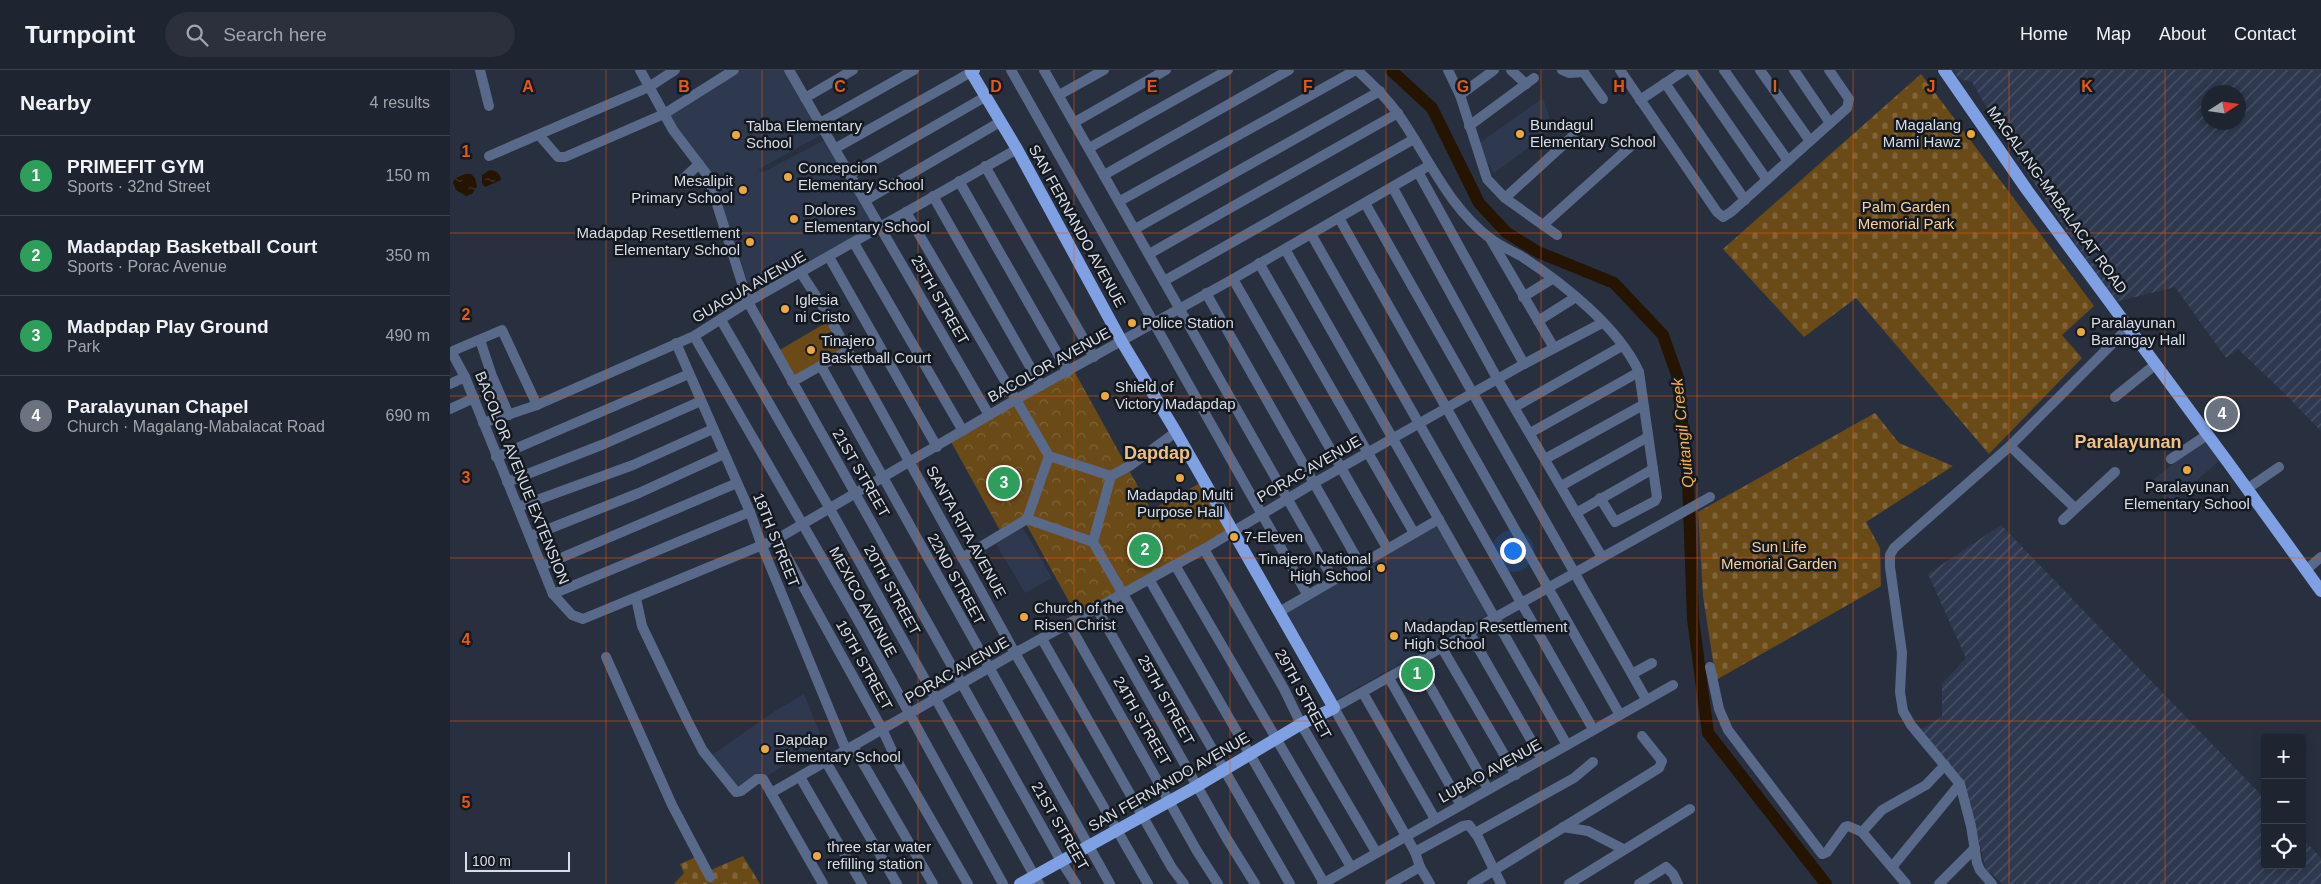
<!DOCTYPE html>
<html lang="en">
<head>
<meta charset="utf-8">
<style>
  body { margin:0; font-family:Arial,sans-serif; background:#2b303c; color:#f1f3f6 }
  .controls { position:absolute; right:15px; bottom:15px; display:grid; overflow:hidden; border-radius:5px; box-shadow:0 2px 12px #0003 }
  .controls button { width:45px; height:45px; display:grid; place-items:center; padding:0; border:0; border-bottom:1px solid #3c414c; background:#1e2430; color:#f1f3f6; font:25px sans-serif }
  .compass { position:absolute; left:1751px; top:15px; width:45px; height:45px; border-radius:50%; background:#1e2430; box-shadow:0 2px 12px #0003; rotate:78deg }
  .scale { position:absolute; left:15px; bottom:12px; width:105px; box-sizing:border-box; padding-left:5px; border:2px solid #d8dde8; border-top:0; font-size:14px; line-height:18px; white-space:nowrap; color:#d8dde8; -webkit-text-stroke:4px #14181f; paint-order:stroke }
  .you { position:absolute; left:1062px; top:480px; width:18px; height:18px; margin:-12px; border:4px solid #fff; border-radius:50%; background:#1a73e8; box-shadow:0 0 0 8px #1a73e833 }
  .badge { display:grid; place-items:center; width:32px; height:32px; border-radius:50%; background:#bca0f2; color:#fff; font-size:16px; font-weight:700 }
  .pin { position:absolute; translate:-50% -50%; border:2px solid #fff; box-shadow:0 1px 5px #0006 }
  .list { margin:0; padding:0; list-style:none }
  h2 { display:flex; justify-content:space-between; align-items:center; height:65px; margin:0; padding:0 20px; font-size:21px }
  h2 small { font-size:16px; font-weight:400; color:#a1a4ab }
  .list li { display:grid; grid-template-columns:32px 1fr auto; gap:15px; align-items:center; box-sizing:border-box; height:80px; padding:0 20px; border-top:1px solid #3c414c }
  .list b { display:block; font-size:19px; white-space:nowrap }
  .list p { margin:0; font-size:16px; white-space:nowrap; color:#a1a4ab }
  .list em { font-size:16px; font-style:normal; color:#a1a4ab }
  .icon { flex:none; width:28px; height:28px; fill:none; stroke:currentColor; stroke-width:2; stroke-linecap:round; stroke-linejoin:round }
  .map { position:relative; flex:none; width:1871px; height:814px; overflow:hidden }
  header { display:flex; align-items:center; gap:30px; box-sizing:border-box; height:70px; padding:0 25px; background:#1e2430; border-bottom:1px solid #3c414c }
  header strong { font-size:24px }
  nav { display:flex; gap:28px; margin-inline-start:auto; font-size:18px }
  .search { width:350px; height:45px; background:#2b303c; display:flex; align-items:center; gap:12px; box-sizing:border-box; padding:0 18px; border-radius:28px; color:#a1a4ab; font-size:19px }
  main { display:flex }
  aside { flex:1; background:#1e2430 }
  .map>svg:first-child { display:block }
  .built { fill:#2e394f }
  .industrial { fill:url(#industrial-furrows); fill-rule:evenodd }
  .cemetery { fill:url(#cemetery-stones) }
  .park { fill:url(#park-crowns) }
  .pitch { fill:#6a4a17 }
  .water { fill:url(#water-ripples) }
  .lines { fill:none; stroke-linecap:round; stroke-linejoin:round }
  .river { stroke:#241400; stroke-width:12 }
  .minor { stroke:#596989; stroke-width:10 }
  .major { stroke:#7fa0e2; stroke-width:12 }
  .grid { fill:none; stroke:#e8590c; stroke-width:1; stroke-opacity:0.55 }
  .poi-dot { fill:#eda83b; stroke:#14181f; stroke-width:2 }
  .labels { text-anchor:middle; stroke-width:5; stroke-linejoin:round; paint-order:stroke }
  .poi-label { font-size:15px; fill:#d8dde8; stroke:#14181f; text-anchor:start }
  .street-label { font-size:15px; fill:#d8dde8; stroke:#14181f }
  .park-label { font-size:15px; fill:#fcd094; stroke:#14181f }
  .water-label { font-size:16px; font-style:italic; fill:#f9b03b; stroke:#14181f }
  .quarter-label { font-size:18px; font-weight:bold; fill:#f0c07e; stroke:#14181f }
  .grid-label { font-size:16px; text-anchor:middle; font-weight:bold; fill:#e8590c; stroke:#14181f; stroke-width:5; stroke-linejoin:round; paint-order:stroke }
</style>
</head>
<body>
<header>
<strong>Turnpoint</strong>
<div class="search"><svg class="icon" aria-label="search" viewBox="0 0 24 24"><circle cx="10" cy="10" r="6"/><path d="M15 15l6 6"/></svg>Search here</div>
<nav><a>Home</a><a>Map</a><a>About</a><a>Contact</a></nav>
</header>
<main>
<aside>
<h2>Nearby<small>4 results</small></h2>
<ul class="list">
<li><span class="badge" style="background:#2e9e5b">1</span><div><b>PRIMEFIT GYM</b><p>Sports · 32nd Street</p></div><em>150 m</em></li>
<li><span class="badge" style="background:#2e9e5b">2</span><div><b>Madapdap Basketball Court</b><p>Sports · Porac Avenue</p></div><em>350 m</em></li>
<li><span class="badge" style="background:#2e9e5b">3</span><div><b>Madpdap Play Ground</b><p>Park</p></div><em>490 m</em></li>
<li><span class="badge" style="background:#6b7280">4</span><div><b>Paralayunan Chapel</b><p>Church · Magalang-Mabalacat Road</p></div><em>690 m</em></li>
</ul>
</aside>
<div class="map">
<svg width="1871" height="814" viewBox="0 0 1871 814">
  <defs>
    <pattern id="industrial-furrows" width="10" height="10" patternUnits="userSpaceOnUse" patternTransform="scale(1.25)"><rect width="10" height="10" fill="#2e394f"/><path d="M-1 1l2-2M0 10L10 0M9 11l2-2" fill="none" stroke="#4c5568"/></pattern>
    <pattern id="cemetery-stones" width="16" height="16" patternUnits="userSpaceOnUse" patternTransform="scale(1.25)"><rect width="16" height="16" fill="#6a4a17"/><path d="M2 7V4a2 2 0 0 1 4 0v3zM10 15v-3a2 2 0 0 1 4 0v3z" fill="#7f6439"/></pattern>
    <pattern id="park-crowns" width="20" height="18" patternUnits="userSpaceOnUse" patternTransform="scale(1.25)"><rect width="20" height="18" fill="#6a4a17"/><path d="M2 6a3 3 0 1 1 6 0M12 15a3 3 0 1 1 6 0" fill="none" stroke="#7f6439"/></pattern>
    <pattern id="water-ripples" width="26" height="14" patternUnits="userSpaceOnUse" patternTransform="scale(1.25)"><rect width="26" height="14" fill="#241400"/><path d="M2 4q2-2 4 0t4 0M15 11q2-2 4 0t4 0" fill="none" stroke="#433625"/></pattern>
  </defs>
  <rect width="100%" height="100%" fill="#283040"/>
  <g class="built">
    <polygon points="291,0 338,0 375,63 309,99 311,103 379,68 428,155 326,215 319,201 298,213 263,108 218,46"/>
    <polygon points="1093,28 1103,59 1044,103 1033,86 1028,74"/>
    <polygon points="1753,370 1770,390 1722,432 1703,410"/>
    <polygon points="986,455 1037,545 882,632 832,542"/>
    <polygon points="573,458 602,508 575,523 546,474"/>
    <polygon points="354,624 373,671 317,706 291,720 259,687 325,641"/>
  </g>
  <g class="industrial">
    <path d="M1503,0H1871V361L1828,317L1788,279L1776,288L1725,217L1665,232L1565,85L1566,76L1553,57L1555,55L1544,39L1539,41L1522,12L1509,9ZM1758,22H1788V52H1758Z"/>
    <polygon points="1551,455 1815,729 1815,795 1852,795 1852,768 1871,788 1871,814 1553,814 1536,799 1514,715 1469,660 1492,647 1492,614 1516,588 1478,504"/>
  </g>
  <g class="cemetery">
    <polygon points="1471,4 1644,236 1612,265 1632,288 1539,384 1406,228 1354,267 1273,179"/>
    <polygon points="1425,343 1449,373 1503,396 1416,452 1430,478 1431,516 1266,610 1253,526 1248,442"/>
    <polygon points="253,784 261,800 293,786 310,814 224,814 234,803 230,794"/>
  </g>
  <polygon class="park" points="623,299 701,440 752,412 780,462 628,548 575,452 552,464 499,368"/>
  <g class="pitch">
    <polygon points="379,251 395,279 343,309 328,281"/>
    <polygon points="706,463 715,479 685,497 675,481"/>
  </g>
  <g class="water">
    <path d="M40,100C46,101 50,103 51,110L35,117L32,113V105Z"/>
    <polygon points="15,104 21,104 25,108 27,116 22,124 16,126 6,120 3,113 4,109"/>
  </g>
  <g class="lines">
    <polyline class="river" points="941,0 982,38 1029,133 1057,163 1088,182 1164,213 1213,265 1227,305 1238,409 1243,549 1258,663 1376,814"/>
    <g class="minor">
      <polyline points="30,0 39,36"/>
      <polyline points="190,0 223,60 258,106 298,232 611,791 626,814"/>
      <polyline points="339,0 539,345"/>
      <polyline points="561,0 857,524"/>
      <polyline points="594,0 883,509"/>
      <path d="M907,0C922,14 936,27 948,44C978,86 998,137 1041,169C1051,177 1063,181 1074,188C1114,214 1169,258 1189,302L1207,427L1205,431L1165,452L1150,428"/>
      <polyline points="998,0 1010,25 1037,109 1055,128 1107,165"/>
      <polyline points="1061,0 1076,14"/>
      <polyline points="1112,0 1119,3 1134,2"/>
      <polyline points="1132,0 1153,29"/>
      <polyline points="1170,0 1267,142 1273,147 1281,142 1397,38 1399,29 1379,0"/>
      <polyline points="1241,0 1317,110"/>
      <polyline points="1274,0 1338,91"/>
      <polyline points="1310,0 1360,71"/>
      <polyline points="1344,0 1380,53"/>
      <polyline points="1215,13 1295,130"/>
      <polyline points="609,25 654,0"/>
      <polyline points="1010,25 1044,0"/>
      <polyline points="355,28 403,0"/>
      <polyline points="1190,30 1235,0"/>
      <polyline points="625,52 716,0"/>
      <polyline points="370,53 464,0"/>
      <polyline points="1019,56 1084,8"/>
      <polyline points="89,65 108,87 115,87 214,44 284,0"/>
      <polyline points="386,78 509,9 521,2 520,0"/>
      <polyline points="639,78 778,0"/>
      <polyline points="39,86 199,17 225,0"/>
      <polyline points="535,96 644,287"/>
      <polyline points="968,102 1074,294"/>
      <polyline points="401,104 535,27"/>
      <polyline points="654,105 839,0"/>
      <polyline points="231,111 249,94"/>
      <polyline points="509,111 618,302"/>
      <polyline points="943,118 1048,310 1152,487"/>
      <polyline points="483,126 591,316"/>
      <polyline points="1055,128 1123,66"/>
      <polyline points="416,130 550,52"/>
      <polyline points="670,131 906,0"/>
      <polyline points="915,133 1196,629"/>
      <polyline points="456,142 599,386 661,406 643,472"/>
      <polyline points="889,148 1170,645"/>
      <polyline points="1093,155 1181,76"/>
      <polyline points="685,159 930,21"/>
      <polyline points="861,164 1143,659"/>
      <polyline points="1041,170 1104,278"/>
      <polyline points="404,173 513,361"/>
      <polyline points="835,179 1117,675"/>
      <polyline points="699,184 948,43"/>
      <polyline points="379,187 487,377"/>
      <polyline points="809,193 964,463"/>
      <polyline points="351,203 377,243 565,583 698,814"/>
      <polyline points="783,209 937,478"/>
      <polyline points="714,211 964,69"/>
      <polyline points="756,223 910,494"/>
      <polyline points="1073,227 1102,209"/>
      <polyline points="271,250 380,439 589,814"/>
      <polyline points="1088,251 1126,227"/>
      <polyline points="244,266 409,552 553,814"/>
      <polyline points="30,270 42,306 59,345"/>
      <polyline points="226,273 300,442 312,476 396,680"/>
      <polyline points="2,283 15,307 103,524 122,545 133,549 327,469 565,330 783,209 980,95"/>
      <polyline points="0,284 5,280 52,260 87,335"/>
      <polyline points="371,296 660,814"/>
      <polyline points="342,312 397,281"/>
      <polyline points="0,314 15,307"/>
      <polyline points="1665,327 1706,294"/>
      <polyline points="1065,337 1172,276"/>
      <polyline points="0,339 24,328"/>
      <polyline points="33,353 87,335 244,266 298,232 567,79"/>
      <polyline points="1080,363 1189,302"/>
      <polyline points="1560,376 1625,438"/>
      <polyline points="599,386 577,449 643,472 840,814"/>
      <polyline points="46,387 239,304"/>
      <polyline points="1095,389 1193,335"/>
      <polyline points="1721,389 1757,365"/>
      <polyline points="661,406 681,395 726,362"/>
      <polyline points="57,412 154,374 251,331"/>
      <polyline points="1111,416 1198,367"/>
      <polyline points="1797,419 1829,397"/>
      <polyline points="68,437 183,395 263,359"/>
      <polyline points="1126,443 1203,399"/>
      <polyline points="1613,450 1665,402"/>
      <polyline points="81,466 189,423 274,384"/>
      <polyline points="327,469 432,659 446,689 518,814"/>
      <polyline points="754,479 834,619 851,654 926,782"/>
      <polyline points="512,488 577,449"/>
      <polyline points="725,495 901,797"/>
      <polyline points="92,496 287,413"/>
      <polyline points="1856,500 1871,487"/>
      <polyline points="699,509 874,813"/>
      <polyline points="103,524 300,442"/>
      <polyline points="186,528 192,556 237,650 253,681 286,722 291,721 307,709 313,709 373,814"/>
      <polyline points="647,539 777,769 805,814"/>
      <polyline points="829,542 989,449"/>
      <polyline points="619,554 747,781 768,814"/>
      <polyline points="1019,562 1092,689"/>
      <polyline points="592,569 722,798 734,814"/>
      <polyline points="992,578 1066,705"/>
      <polyline points="156,587 222,735 260,807"/>
      <polyline points="966,592 1038,719"/>
      <polyline points="1260,597 1269,639 1278,660 1372,784 1377,782 1395,757 1398,756 1412,762"/>
      <polyline points="1182,604 1202,593"/>
      <polyline points="939,608 1011,735"/>
      <polyline points="913,623 985,749"/>
      <polyline points="403,676 483,814"/>
      <polyline points="376,692 447,814"/>
      <polyline points="350,707 412,814"/>
      <polyline points="321,723 565,583 754,479 864,413 1074,294 1152,253"/>
      <polyline points="1113,757 1138,761 1173,779"/>
      <polyline points="1025,763 1124,708 1143,692"/>
      <polyline points="965,782 1013,756 1019,755 1028,767 1051,814"/>
      <polyline points="1442,797 1510,714"/>
      <polyline points="872,814 1223,615"/>
      <polyline points="940,814 970,797"/>
      <polyline points="980,814 970,797 965,782 884,638 1260,427"/>
      <polyline points="1022,814 1209,698 1212,691 1192,666"/>
      <polyline points="1119,814 1240,739"/>
      <polyline points="1189,814 1216,797 1223,804 1228,814"/>
      <polyline points="1456,814 1412,762 1432,740 1476,715 1495,695"/>
      <polyline points="1489,814 1525,778"/>
      <polyline points="1542,814 1530,800 1527,793 1521,756 1510,714 1461,655 1453,641 1450,622 1452,583 1440,497 1440,485 1444,478 1560,376 1679,257"/>
    </g>
    <g class="major">
      <polyline points="524,0 521,2 567,79 672,272 726,362 884,638 851,654 747,716 570,814"/>
      <polyline points="1494,0 1577,120 1777,391 1871,521"/>
    </g>
  </g>
  <path class="grid" d="M156,0V814M312,0V814M468,0V814M624,0V814M780,0V814M936,0V814M1091,0V814M1247,0V814M1403,0V814M1559,0V814M1715,0V814M0,163H1871M0,326H1871M0,488H1871M0,651H1871"/>
  <g class="poi-dot">
    <circle cx="1070" cy="64" r="5"/>
    <circle cx="1521" cy="64" r="5"/>
    <circle cx="286" cy="65" r="5"/>
    <circle cx="338" cy="107" r="5"/>
    <circle cx="293" cy="120" r="5"/>
    <circle cx="344" cy="149" r="5"/>
    <circle cx="300" cy="172" r="5"/>
    <circle cx="335" cy="239" r="5"/>
    <circle cx="682" cy="253" r="5"/>
    <circle cx="1631" cy="262" r="5"/>
    <circle cx="361" cy="280" r="5"/>
    <circle cx="655" cy="326" r="5"/>
    <circle cx="1737" cy="400" r="5"/>
    <circle cx="730" cy="408" r="5"/>
    <circle cx="784" cy="467" r="5"/>
    <circle cx="931" cy="498" r="5"/>
    <circle cx="574" cy="547" r="5"/>
    <circle cx="944" cy="566" r="5"/>
    <circle cx="315" cy="679" r="5"/>
    <circle cx="367" cy="786" r="5"/>
  </g>
  <g class="labels">
    <g class="poi-label">
      <text x="1080" y="60">Bundagul<tspan x="1080" dy="17">Elementary School</tspan></text>
      <text x="1511" y="60" text-anchor="end">Magalang<tspan x="1511" dy="17">Mami Hawz</tspan></text>
      <text x="296" y="61">Talba Elementary<tspan x="296" dy="17">School</tspan></text>
      <text x="348" y="103">Concepcion<tspan x="348" dy="17">Elementary School</tspan></text>
      <text x="283" y="116" text-anchor="end">Mesalipit<tspan x="283" dy="17">Primary School</tspan></text>
      <text x="354" y="145">Dolores<tspan x="354" dy="17">Elementary School</tspan></text>
      <text x="290" y="168" text-anchor="end">Madapdap Resettlement<tspan x="290" dy="17">Elementary School</tspan></text>
      <text x="345" y="235">Iglesia<tspan x="345" dy="17">ni Cristo</tspan></text>
      <text x="692" y="258">Police Station</text>
      <text x="1641" y="258">Paralayunan<tspan x="1641" dy="17">Barangay Hall</tspan></text>
      <text x="371" y="276">Tinajero<tspan x="371" dy="17">Basketball Court</tspan></text>
      <text x="665" y="322">Shield of<tspan x="665" dy="17">Victory Madapdap</tspan></text>
      <text x="1737" y="422" text-anchor="middle">Paralayunan<tspan x="1737" dy="17">Elementary School</tspan></text>
      <text x="730" y="430" text-anchor="middle">Madapdap Multi<tspan x="730" dy="17">Purpose Hall</tspan></text>
      <text x="794" y="472">7-Eleven</text>
      <text x="921" y="494" text-anchor="end">Tinajero National<tspan x="921" dy="17">High School</tspan></text>
      <text x="584" y="543">Church of the<tspan x="584" dy="17">Risen Christ</tspan></text>
      <text x="954" y="562">Madapdap Resettlement<tspan x="954" dy="17">High School</tspan></text>
      <text x="325" y="675">Dapdap<tspan x="325" dy="17">Elementary School</tspan></text>
      <text x="377" y="782">three star water<tspan x="377" dy="17">refilling station</tspan></text>
    </g>
    <g class="street-label">
      <text transform="translate(1607 130) rotate(54)" y="5">MAGALANG-MABALACAT ROAD</text>
      <text transform="translate(627 156) rotate(61)" y="5">SAN FERNANDO AVENUE</text>
      <text transform="translate(299 217) rotate(-30)" y="5">GUAGUA AVENUE</text>
      <text transform="translate(490 230) rotate(60)" y="5">25TH STREET</text>
      <text transform="translate(599 295) rotate(-29)" y="5">BACOLOR AVENUE</text>
      <text transform="translate(859 399) rotate(-30)" y="5">PORAC AVENUE</text>
      <text transform="translate(411 403) rotate(60)" y="5">21ST STREET</text>
      <text transform="translate(72 408) rotate(68)" y="5">BACOLOR AVENUE EXTENSION</text>
      <text transform="translate(516 462) rotate(61)" y="5">SANTA RITA AVENUE</text>
      <text transform="translate(326 470) rotate(68)" y="5">18TH STREET</text>
      <text transform="translate(506 509) rotate(61)" y="5">22ND STREET</text>
      <text transform="translate(442 520) rotate(61)" y="5">20TH STREET</text>
      <text transform="translate(413 532) rotate(61)" y="5">MEXICO AVENUE</text>
      <text transform="translate(414 595) rotate(61)" y="5">19TH STREET</text>
      <text transform="translate(507 600) rotate(-30)" y="5">PORAC AVENUE</text>
      <text transform="translate(853 624) rotate(61)" y="5">29TH STREET</text>
      <text transform="translate(716 630) rotate(61)" y="5">25TH STREET</text>
      <text transform="translate(692 651) rotate(60)" y="5">24TH STREET</text>
      <text transform="translate(1040 701) rotate(-29)" y="5">LUBAO AVENUE</text>
      <text transform="translate(719 712) rotate(-30)" y="5">SAN FERNANDO AVENUE</text>
      <text transform="translate(610 756) rotate(60)" y="5">21ST STREET</text>
    </g>
    <g class="park-label">
      <text x="1456" y="142">Palm Garden<tspan x="1456" dy="17">Memorial Park</tspan></text>
      <text x="1329" y="482">Sun Life<tspan x="1329" dy="17">Memorial Garden</tspan></text>
    </g>
    <g class="water-label">
      <text transform="translate(1232 363) rotate(-96)" y="6">Quitangil Creek</text>
    </g>
    <g class="quarter-label">
      <text x="1678" y="378">Paralayunan</text>
      <text x="707" y="389">Dapdap</text>
    </g>
  </g>
  <g class="grid-label">
    <text x="78" y="22">A</text>
    <text x="234" y="22">B</text>
    <text x="390" y="22">C</text>
    <text x="546" y="22">D</text>
    <text x="702" y="22">E</text>
    <text x="858" y="22">F</text>
    <text x="1013" y="22">G</text>
    <text x="1169" y="22">H</text>
    <text x="1325" y="22">I</text>
    <text x="1481" y="22">J</text>
    <text x="1637" y="22">K</text>
    <text x="16" y="87">1</text>
    <text x="16" y="250">2</text>
    <text x="16" y="413">3</text>
    <text x="16" y="575">4</text>
    <text x="16" y="738">5</text>
  </g>
</svg>
<div class="controls">
<button>+</button>
<button>−</button>
<button><svg class="icon" aria-label="locate" viewBox="0 0 24 24"><circle cx="12" cy="12" r="6"/><path d="M12 2v4M12 18v4M2 12h4M18 12h4"/></svg></button>
</div>
<svg class="compass" viewBox="-18 -18 36 36"><path d="M0-13l5 13h-10z" fill="#e53935"/><path d="M0 13l5-13h-10z" fill="#a1a4ab"/></svg>
<div class="scale">100 m</div>
<div class="you"></div>
<div class="pin badge" style="left:967px;top:604px;background:#2e9e5b">1</div>
<div class="pin badge" style="left:695px;top:480px;background:#2e9e5b">2</div>
<div class="pin badge" style="left:554px;top:413px;background:#2e9e5b">3</div>
<div class="pin badge" style="left:1772px;top:344px;background:#6b7280">4</div>
</div>
</main>
</body>
</html>
